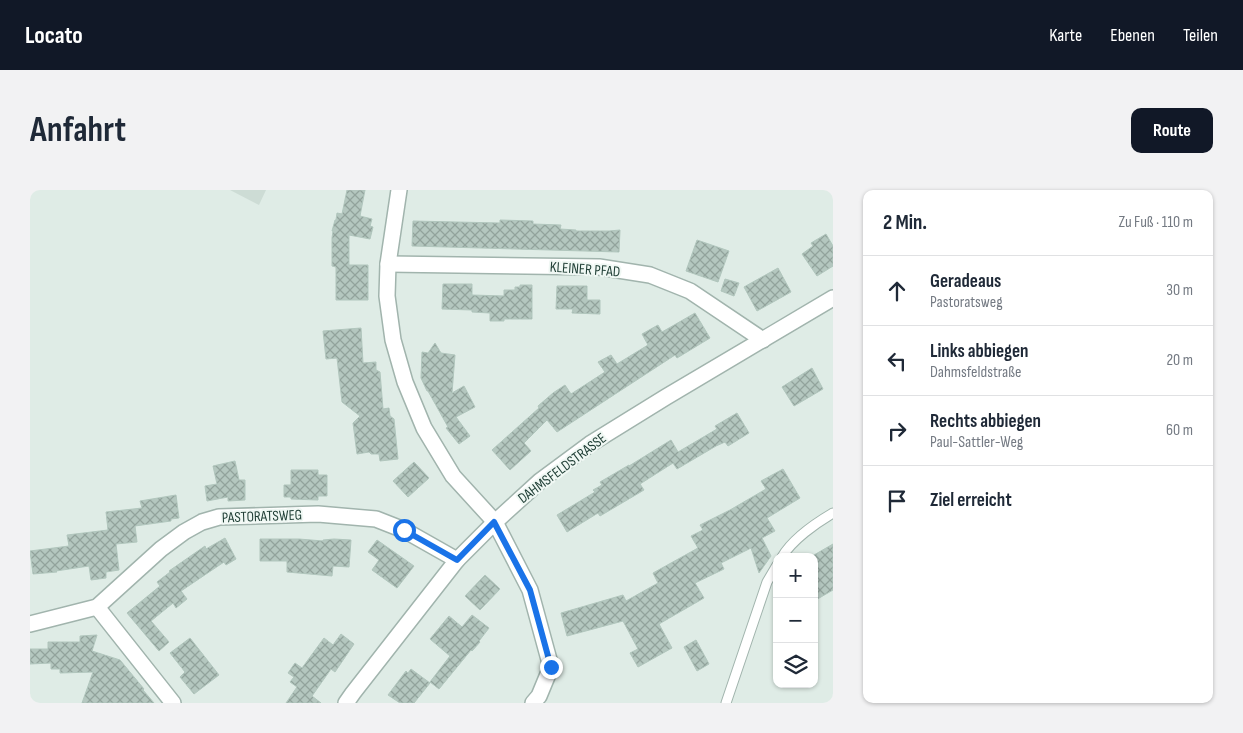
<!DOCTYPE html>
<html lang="de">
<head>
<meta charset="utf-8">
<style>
  body { margin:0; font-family:"Sofia Sans Condensed",sans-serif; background:#f2f2f3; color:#1f2937 }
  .controls { position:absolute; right:15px; bottom:15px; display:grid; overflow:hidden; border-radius:10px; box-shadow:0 1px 4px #0004 }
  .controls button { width:45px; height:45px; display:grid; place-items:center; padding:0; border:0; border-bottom:1px solid #e0e1e3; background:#fff; color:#1f2937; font:25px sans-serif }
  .stop { position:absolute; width:15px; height:15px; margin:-11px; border:4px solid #1a73e8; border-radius:50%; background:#fff }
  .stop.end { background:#1a73e8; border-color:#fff; box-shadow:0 1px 5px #0008 }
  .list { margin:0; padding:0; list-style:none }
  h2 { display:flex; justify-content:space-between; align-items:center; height:65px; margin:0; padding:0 20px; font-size:21px }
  h2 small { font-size:16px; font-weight:400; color:#747a83 }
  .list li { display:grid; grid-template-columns:32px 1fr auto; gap:15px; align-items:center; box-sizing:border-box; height:70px; padding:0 20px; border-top:1px solid #e0e1e3 }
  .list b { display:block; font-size:19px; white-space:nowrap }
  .list p { margin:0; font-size:16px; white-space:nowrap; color:#747a83 }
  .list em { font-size:16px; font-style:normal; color:#747a83 }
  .icon { flex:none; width:28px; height:28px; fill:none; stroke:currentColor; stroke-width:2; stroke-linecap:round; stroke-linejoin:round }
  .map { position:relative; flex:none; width:803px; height:513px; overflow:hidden; border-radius:10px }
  header { display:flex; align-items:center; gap:30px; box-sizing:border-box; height:70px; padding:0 25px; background:#111827; color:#fff }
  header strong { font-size:24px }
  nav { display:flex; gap:28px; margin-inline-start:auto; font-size:18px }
  .intro { display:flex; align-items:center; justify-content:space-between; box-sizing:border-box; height:120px; padding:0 30px }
  h1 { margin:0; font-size:35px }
  .button { padding:12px 22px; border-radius:10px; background:#111827; color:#fff; font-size:18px; font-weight:700 }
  main { display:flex; gap:30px; padding:0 30px }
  aside { flex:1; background:#fff; border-radius:10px; box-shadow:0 1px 4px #0004 }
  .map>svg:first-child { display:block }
  .built { fill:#cddcd5 }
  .building { fill:url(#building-cross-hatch); stroke:#b1c6bd }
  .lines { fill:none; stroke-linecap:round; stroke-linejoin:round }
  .lane-casing { stroke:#a1b4ad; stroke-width:11 }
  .street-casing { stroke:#a1b4ad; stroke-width:18 }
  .lane { stroke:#fff; stroke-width:9 }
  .street { stroke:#fff; stroke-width:15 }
  .route { stroke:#1a73e8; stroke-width:6 }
  .labels { text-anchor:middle; stroke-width:4; stroke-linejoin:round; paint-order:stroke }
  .street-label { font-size:15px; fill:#1e3d34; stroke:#f0f8f4 }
</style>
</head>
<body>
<header>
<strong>Locato</strong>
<nav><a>Karte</a><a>Ebenen</a><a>Teilen</a></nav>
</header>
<div class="intro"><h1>Anfahrt</h1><a class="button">Route</a></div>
<main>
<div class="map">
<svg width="803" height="513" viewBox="0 0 803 513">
  <defs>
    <pattern id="building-cross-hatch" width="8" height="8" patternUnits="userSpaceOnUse" patternTransform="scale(1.25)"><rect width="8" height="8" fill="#b4c7bf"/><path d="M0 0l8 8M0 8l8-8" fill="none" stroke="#92a39c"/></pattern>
  </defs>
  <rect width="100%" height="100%" fill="#dfece6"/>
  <polygon class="built" points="200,0 236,0 229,15"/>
  <g class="building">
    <polygon points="317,0 335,0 330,26 342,29 340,36 343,37 340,49 319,45 319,75 338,75 338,110 306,110 306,77 302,76 302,48 303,41 302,41 305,30 306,30 307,23 312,24"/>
    <polygon points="470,30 503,31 503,34 531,35 530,39 546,40 546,41 579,41 590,40 589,62 382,56 383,31 470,33"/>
    <polygon points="796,44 803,56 803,76 787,86 772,64 783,56 781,53"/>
    <polygon points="667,50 699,61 688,92 656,81"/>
    <polygon points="748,78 761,102 727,121 714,97"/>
    <polygon points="695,89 709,93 704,106 691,101"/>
    <polygon points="413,94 442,94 442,105 474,106 474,100 485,100 485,97 490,97 490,95 502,95 502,129 474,129 474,131 460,131 460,123 442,122 442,120 412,119"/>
    <polygon points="527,96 557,96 557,110 570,110 570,124 542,123 543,119 526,119"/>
    <polygon points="665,123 680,148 647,168 645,165 527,242 517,230 494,253 501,261 480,280 462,260 509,218 508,216 523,203 535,195 541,204 575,182 568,172 581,165 587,174 618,155 612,144 628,135 632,142"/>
    <polygon points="331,138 333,173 346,172 346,180 350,182 353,219 359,218 360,226 364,229 368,269 350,271 349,264 341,264 339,262 327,264 323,233 330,226 312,212 307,168 296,169 293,141"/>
    <polygon points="405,153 411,163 425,165 422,203 434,196 445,217 426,227 440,246 429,254 416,238 418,237 398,201 397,201 391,188 392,162 398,163"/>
    <polygon points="782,178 793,199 764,216 752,197"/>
    <polygon points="707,223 719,243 698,256 695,252 686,256 647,279 643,273 610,294 614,300 570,326 568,323 537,342 527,325 565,302 563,300 572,295 570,292 599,275 599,276 641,250 648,262 687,239 685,236"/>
    <polygon points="205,271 209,290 215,290 215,310 198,311 198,307 177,311 175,296 187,294 183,276"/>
    <polygon points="384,272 399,288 378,307 363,291"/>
    <polygon points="753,279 770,308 737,328 745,341 732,348 741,366 729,383 721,358 691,373 694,379 665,393 674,408 629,434 642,458 608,477 600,463 608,459 593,431 537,446 531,423 593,405 596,411 628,393 623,383 668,358 661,346 673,340 670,335 700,320 736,299 731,291"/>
    <polygon points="261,280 288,280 288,285 297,285 297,306 288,306 288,310 261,309 261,307 254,307 254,295 261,295"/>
    <polygon points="146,305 149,328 141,329 141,331 105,336 107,352 86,354 89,380 76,382 76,388 61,390 59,376 26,381 27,382 3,384 0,361 39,356 37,345 78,340 76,322 112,318 110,311"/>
    <polygon points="195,348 206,369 196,375 194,372 151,401 157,409 146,418 143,413 121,431 139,452 129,461 97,423 130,396 127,392 140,382 139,381 175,356 176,359"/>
    <polygon points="230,349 269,349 293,351 293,350 304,349 321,350 319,377 303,376 302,386 257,382 257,371 230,371"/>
    <polygon points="347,350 384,376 367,398 342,380 349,370 338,362"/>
    <polygon points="803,354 803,400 784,411 784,365"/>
    <polygon points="455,385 470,399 450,420 435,406"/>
    <polygon points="442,425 459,438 449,451 450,452 442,461 441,460 409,499 400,492 420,466 400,449 419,426 432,437"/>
    <polygon points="311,444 324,454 305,482 301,479 282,506 291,513 256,513 267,497 260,492 264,487 258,483 265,473 272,478 294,448 303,455"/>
    <polygon points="67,445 62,461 90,470 114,499 113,500 124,513 52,513 63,482 30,483 30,479 21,479 21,473 0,474 0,459 18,459 18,452 50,452 50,446"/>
    <polygon points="160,448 189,485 164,504 150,487 155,482 140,463"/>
    <polygon points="666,450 679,474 667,481 654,457"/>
    <polygon points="381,479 400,493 384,513 370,513 358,505 376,481 378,483"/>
  </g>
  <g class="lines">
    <defs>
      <g id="lane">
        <path d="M752,367C762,350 786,333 803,323"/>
        <polyline points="696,513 737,392 747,375"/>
      </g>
      <g id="street">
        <polyline points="369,0 358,74 357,106 363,150 375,192 394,238 423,286 465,332 500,400 521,477 509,506 503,513"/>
        <polyline points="358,74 569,77 620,85 660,101 733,150"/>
        <polyline points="67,417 143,513"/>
        <polyline points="0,434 67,417 131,359 154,342 172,332 189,327 288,324 346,329 374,340 427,370"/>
        <polyline points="316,513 323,503 427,370 465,332 510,291 560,254 636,207 803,108"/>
      </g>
    </defs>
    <use href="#lane" class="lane-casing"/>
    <use href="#street" class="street-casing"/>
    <use href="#lane" class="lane"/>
    <use href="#street" class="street"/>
  </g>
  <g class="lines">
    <polyline class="route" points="374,340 427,370 464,332 500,400 521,477"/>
  </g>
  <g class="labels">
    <g class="street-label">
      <text transform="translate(555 79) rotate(4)" y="5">KLEINER PFAD</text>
      <text transform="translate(532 278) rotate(-37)" y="5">DAHMSFELDSTRASSE</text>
      <text transform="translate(232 326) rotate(-2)" y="5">PASTORATSWEG</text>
    </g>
  </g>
</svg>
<div class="controls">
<button>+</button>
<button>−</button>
<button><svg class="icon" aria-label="layers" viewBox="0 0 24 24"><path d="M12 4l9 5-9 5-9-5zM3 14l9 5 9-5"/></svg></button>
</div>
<div class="stop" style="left:374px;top:340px"></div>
<div class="stop end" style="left:521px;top:477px"></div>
</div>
<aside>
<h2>2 Min.<small>Zu Fuß · 110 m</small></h2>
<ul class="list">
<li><svg class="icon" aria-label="ahead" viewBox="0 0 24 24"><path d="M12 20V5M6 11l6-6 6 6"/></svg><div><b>Geradeaus</b><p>Pastoratsweg</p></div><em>30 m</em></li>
<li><svg class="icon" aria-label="left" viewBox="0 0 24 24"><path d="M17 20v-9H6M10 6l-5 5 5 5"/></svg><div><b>Links abbiegen</b><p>Dahmsfeldstraße</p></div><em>20 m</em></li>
<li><svg class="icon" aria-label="right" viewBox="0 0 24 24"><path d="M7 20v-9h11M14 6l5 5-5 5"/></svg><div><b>Rechts abbiegen</b><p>Paul-Sattler-Weg</p></div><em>60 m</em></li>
<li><svg class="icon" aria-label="arrive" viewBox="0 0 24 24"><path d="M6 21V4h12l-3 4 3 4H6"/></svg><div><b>Ziel erreicht</b></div></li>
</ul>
</aside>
</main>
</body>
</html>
